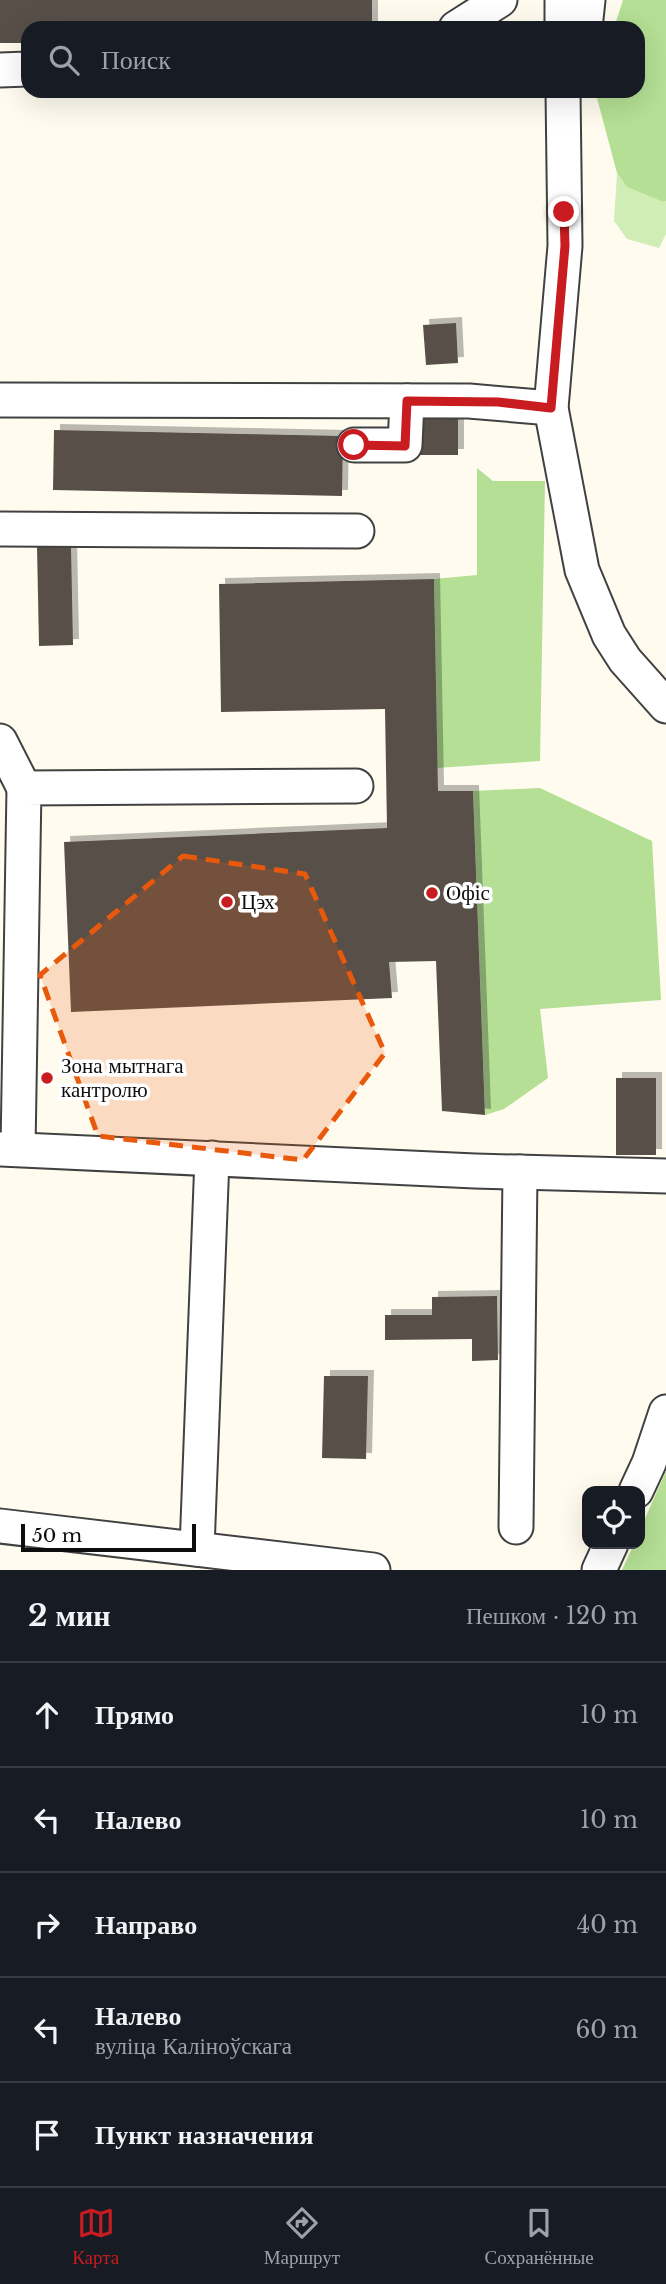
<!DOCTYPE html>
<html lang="ru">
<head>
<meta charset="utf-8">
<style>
  body { margin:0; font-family:"Libre Baskerville",serif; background:#20242c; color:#f1f3f6 }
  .controls { position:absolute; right:21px; bottom:21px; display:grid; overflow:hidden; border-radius:14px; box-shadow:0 7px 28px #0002 }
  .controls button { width:63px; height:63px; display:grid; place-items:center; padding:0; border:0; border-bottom:2px solid #363941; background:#171b24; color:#f1f3f6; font:35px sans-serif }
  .scale { position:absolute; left:21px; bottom:18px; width:175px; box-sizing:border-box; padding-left:7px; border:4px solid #0e0e0e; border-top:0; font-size:19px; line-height:24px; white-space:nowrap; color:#0e0e0e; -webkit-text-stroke:5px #fff; paint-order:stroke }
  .stop { position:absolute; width:21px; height:21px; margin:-16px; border:5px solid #c91c20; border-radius:50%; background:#fff }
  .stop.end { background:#c91c20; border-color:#fff; box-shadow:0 2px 7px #0008 }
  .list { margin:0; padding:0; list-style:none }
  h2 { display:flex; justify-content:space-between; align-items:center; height:91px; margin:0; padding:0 28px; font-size:30px }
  h2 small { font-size:23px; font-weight:400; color:#9ea1a6 }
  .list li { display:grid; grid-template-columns:46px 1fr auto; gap:21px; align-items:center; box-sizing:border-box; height:105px; padding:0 28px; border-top:2px solid #363941 }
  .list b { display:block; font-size:26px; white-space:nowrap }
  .list p { margin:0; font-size:23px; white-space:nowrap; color:#9ea1a6 }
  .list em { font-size:23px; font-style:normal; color:#9ea1a6 }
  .icon { flex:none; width:38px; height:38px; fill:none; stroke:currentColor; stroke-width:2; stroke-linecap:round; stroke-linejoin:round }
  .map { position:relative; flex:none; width:666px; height:1570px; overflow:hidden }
  .search { position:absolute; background:#171b24; box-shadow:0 7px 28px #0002; left:21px; right:21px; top:21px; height:77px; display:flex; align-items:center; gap:18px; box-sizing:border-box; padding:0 24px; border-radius:21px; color:#9ea1a6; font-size:26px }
  .sheet { height:616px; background:#171b24 }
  nav { display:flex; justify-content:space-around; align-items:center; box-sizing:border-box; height:98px; border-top:2px solid #363941; background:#171b24; font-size:19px; color:#9ea1a6 }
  nav a { display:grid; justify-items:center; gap:4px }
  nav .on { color:#c91c20 }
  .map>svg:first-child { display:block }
  .green { fill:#d1edb6 }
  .forest { fill:#b4df94 }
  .building { fill:#584f4a; filter:url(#shadow) }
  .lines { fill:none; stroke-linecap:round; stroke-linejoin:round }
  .minor-casing { stroke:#414141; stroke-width:37 }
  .minor { stroke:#fff; stroke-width:33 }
  .route { stroke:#c91c20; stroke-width:9 }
  .marked { fill:#e8590c; fill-opacity:0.2; stroke:#e8590c; stroke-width:5; stroke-dasharray:14 9; stroke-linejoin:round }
  .poi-dot { fill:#c91c20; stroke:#fff; stroke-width:2.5 }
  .labels { text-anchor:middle; stroke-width:7; stroke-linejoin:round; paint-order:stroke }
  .poi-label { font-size:21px; fill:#0e0e0e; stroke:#fff; text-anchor:start }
</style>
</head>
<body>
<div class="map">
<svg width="666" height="1570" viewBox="0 0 666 1570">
  <defs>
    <filter id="shadow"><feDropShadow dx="6" dy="-6" stdDeviation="0" flood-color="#0004"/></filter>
  </defs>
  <rect width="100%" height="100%" fill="#fffcef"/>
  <polygon class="green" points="617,173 627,187 663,202 666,201 666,234 659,248 627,239 614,221"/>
  <g class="forest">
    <polygon points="623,0 666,0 666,201 663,202 627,187 617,173 597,98 599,91 638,91 638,28 614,28"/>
    <polygon points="477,468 493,481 545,481 540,761 437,768 434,579 477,575"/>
    <polygon points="540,788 652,841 661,1000 540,1009 548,1078 504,1109 485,1115 473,791"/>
    <polygon points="666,1471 666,1570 622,1570 634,1544 640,1544 640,1530"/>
  </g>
  <g class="building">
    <polygon points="0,0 372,0 372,28 28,28 28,43 0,43"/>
    <polygon points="456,323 458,363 426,365 423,325"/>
    <rect x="416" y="419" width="42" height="36"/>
    <polygon points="54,430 343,436 342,496 53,490"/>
    <polygon points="71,545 73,645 39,646 37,546"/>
    <polygon points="434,579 438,791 473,791 485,1115 442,1111 436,961 389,962 392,998 71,1012 64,842 387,828 385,709 221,712 219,584"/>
    <rect x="616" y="1078" width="40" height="77"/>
    <polygon points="497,1296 498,1360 472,1361 472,1339 385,1340 385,1315 432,1315 432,1297"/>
    <polygon points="324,1376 368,1376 366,1459 322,1458"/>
  </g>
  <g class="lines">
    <defs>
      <g id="minor">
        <polyline points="562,0 562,28"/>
        <polyline points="456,28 500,0"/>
        <polyline points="585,28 588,0"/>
        <polyline points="0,70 28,69"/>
        <polyline points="563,91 565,246 551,408 582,570 609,635 625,660 666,706"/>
        <polyline points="0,400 469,401 551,408"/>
        <polyline points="354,445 405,445 407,401"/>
        <polyline points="0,529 357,531"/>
        <polyline points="0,741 24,788"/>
        <polyline points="0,1149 475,1171 666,1176"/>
        <polyline points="18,1149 24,788 356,786"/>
        <polyline points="636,1491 649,1463 666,1412"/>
        <polyline points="0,1526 373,1570"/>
        <polyline points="516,1527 520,1172"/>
        <polyline points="197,1549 212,1158"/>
        <polyline points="599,1570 611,1544"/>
      </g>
    </defs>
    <use href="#minor" class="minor-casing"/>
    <use href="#minor" class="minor"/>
  </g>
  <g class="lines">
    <polyline class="route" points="354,445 405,446 407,401 498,402 551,408 565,246 564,212"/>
  </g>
  <path class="marked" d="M183,856L305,874L385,1053L303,1160L98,1136L40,975Z"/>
  <g class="poi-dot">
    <circle cx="432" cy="893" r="7"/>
    <circle cx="227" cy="902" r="7"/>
    <circle cx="47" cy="1078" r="7"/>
  </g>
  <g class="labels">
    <g class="poi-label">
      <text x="446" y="900">Офіс</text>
      <text x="241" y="909">Цэх</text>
      <text x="61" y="1073">Зона мытнага<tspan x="61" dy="24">кантролю</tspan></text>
    </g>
  </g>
</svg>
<div class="controls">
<button><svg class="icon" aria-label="locate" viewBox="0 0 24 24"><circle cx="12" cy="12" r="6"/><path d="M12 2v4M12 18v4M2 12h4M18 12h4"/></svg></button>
</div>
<div class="scale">50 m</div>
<div class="stop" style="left:354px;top:445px"></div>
<div class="stop end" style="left:564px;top:212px"></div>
<div class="search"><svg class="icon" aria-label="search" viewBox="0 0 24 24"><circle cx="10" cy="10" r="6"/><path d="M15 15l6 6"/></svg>Поиск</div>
</div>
<section class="sheet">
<h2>2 мин<small>Пешком · 120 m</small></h2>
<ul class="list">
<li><svg class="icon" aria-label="ahead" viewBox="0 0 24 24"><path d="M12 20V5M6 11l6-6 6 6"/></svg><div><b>Прямо</b></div><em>10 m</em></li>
<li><svg class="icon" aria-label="left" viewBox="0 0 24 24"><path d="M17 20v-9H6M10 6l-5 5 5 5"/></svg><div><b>Налево</b></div><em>10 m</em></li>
<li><svg class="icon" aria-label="right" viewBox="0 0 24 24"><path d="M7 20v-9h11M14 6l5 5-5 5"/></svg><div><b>Направо</b></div><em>40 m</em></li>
<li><svg class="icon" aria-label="left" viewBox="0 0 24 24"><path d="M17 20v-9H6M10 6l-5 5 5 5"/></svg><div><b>Налево</b><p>вуліца Каліноўскага</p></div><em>60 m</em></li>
<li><svg class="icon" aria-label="arrive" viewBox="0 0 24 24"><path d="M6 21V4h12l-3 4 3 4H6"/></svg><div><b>Пункт назначения</b></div></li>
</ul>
</section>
<nav>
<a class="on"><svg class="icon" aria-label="map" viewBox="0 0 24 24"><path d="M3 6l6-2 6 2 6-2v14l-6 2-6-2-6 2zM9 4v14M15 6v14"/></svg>Карта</a>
<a><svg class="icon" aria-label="directions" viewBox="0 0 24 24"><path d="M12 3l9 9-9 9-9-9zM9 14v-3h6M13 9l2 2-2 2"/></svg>Маршрут</a>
<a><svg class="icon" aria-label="saved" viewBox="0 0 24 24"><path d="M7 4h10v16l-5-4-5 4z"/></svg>Сохранённые</a>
</nav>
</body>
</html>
